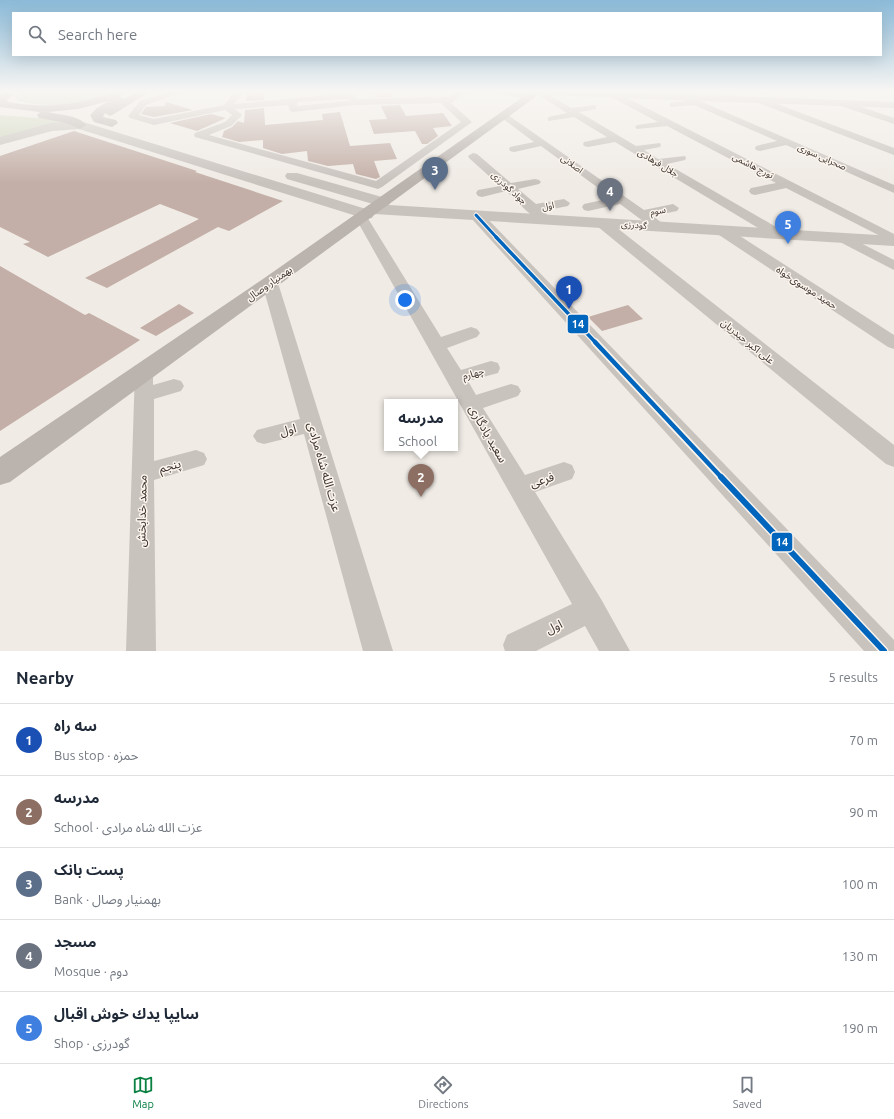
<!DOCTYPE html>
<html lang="en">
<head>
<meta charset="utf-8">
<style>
  body { margin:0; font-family:Ubuntu,"Noto Sans Arabic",sans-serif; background:#f6f6f7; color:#1f2937 }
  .you { position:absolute; left:405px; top:300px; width:14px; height:14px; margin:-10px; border:3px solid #fff; border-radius:50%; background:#1a73e8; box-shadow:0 0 0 6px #1a73e833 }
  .badge { display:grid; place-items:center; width:26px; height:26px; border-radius:50%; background:#0b8043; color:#fff; font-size:13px; font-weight:700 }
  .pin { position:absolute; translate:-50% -33px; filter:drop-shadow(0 1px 2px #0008) }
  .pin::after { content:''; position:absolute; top:21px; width:14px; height:12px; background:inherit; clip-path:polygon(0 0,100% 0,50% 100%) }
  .popup { position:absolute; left:384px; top:399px; width:74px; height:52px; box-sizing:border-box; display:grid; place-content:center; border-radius:0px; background:#fff; filter:drop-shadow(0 1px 3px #0005); font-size:13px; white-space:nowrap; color:#747a83 }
  .popup b { font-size:15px; color:#1f2937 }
  .popup::after { content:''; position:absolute; left:50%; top:100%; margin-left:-8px; border:8px solid transparent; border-top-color:#fff }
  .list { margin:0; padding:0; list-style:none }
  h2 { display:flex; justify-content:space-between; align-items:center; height:52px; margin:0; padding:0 16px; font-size:17px }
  h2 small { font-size:13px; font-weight:400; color:#747a83 }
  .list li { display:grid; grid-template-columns:26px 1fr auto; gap:12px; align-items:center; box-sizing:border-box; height:72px; padding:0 16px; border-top:1px solid #e0e1e3 }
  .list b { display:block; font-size:15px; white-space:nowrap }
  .list p { margin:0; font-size:13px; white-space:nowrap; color:#747a83 }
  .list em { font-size:13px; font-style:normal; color:#747a83 }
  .icon { flex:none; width:22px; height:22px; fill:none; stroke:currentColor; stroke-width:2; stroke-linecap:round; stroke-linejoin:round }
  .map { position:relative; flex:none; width:894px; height:651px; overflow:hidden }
  .search { position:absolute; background:#fff; box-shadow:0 4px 16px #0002; left:12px; right:12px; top:12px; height:44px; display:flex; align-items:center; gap:10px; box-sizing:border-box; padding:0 14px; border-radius:0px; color:#747a83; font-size:15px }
  .sheet { height:412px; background:#fff }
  nav { display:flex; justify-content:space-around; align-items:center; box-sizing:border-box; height:56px; border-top:1px solid #e0e1e3; background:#fff; font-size:11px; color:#747a83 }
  nav a { display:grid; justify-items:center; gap:2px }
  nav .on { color:#0b8043 }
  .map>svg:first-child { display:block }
  .green { fill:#d1d6bf }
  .building { fill:#c3afa7 }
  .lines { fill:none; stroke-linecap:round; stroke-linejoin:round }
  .minor { fill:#c9c3be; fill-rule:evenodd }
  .tertiary { fill:#c9c3be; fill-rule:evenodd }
  .secondary { fill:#bab3ae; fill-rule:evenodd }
  .primary { fill:#b8b1ad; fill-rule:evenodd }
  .bus-1-far3-casing { stroke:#fbf5ee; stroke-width:5 }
  .bus-1-far2-casing { stroke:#fbf5ee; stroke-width:6 }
  .bus-1-far1-casing { stroke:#fbf5ee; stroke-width:8 }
  .bus-1-casing { stroke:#fbf5ee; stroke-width:9 }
  .bus-1-far3 { stroke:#0065bd; stroke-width:3 }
  .bus-1-far2 { stroke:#0065bd; stroke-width:3.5 }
  .bus-1-far1 { stroke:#0065bd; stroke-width:4.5 }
  .bus-1 { stroke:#0065bd; stroke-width:6 }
  .labels { text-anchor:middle; stroke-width:3; stroke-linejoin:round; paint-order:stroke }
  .far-street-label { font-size:9px; fill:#3b302b; stroke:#fbf5ee }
  .street-label { font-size:10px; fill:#3b302b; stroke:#fbf5ee }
  .near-street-label { font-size:12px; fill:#3b302b; stroke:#fbf5ee }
  .line-badge { stroke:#fbf5ee; stroke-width:1.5 }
  .badge-label { font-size:11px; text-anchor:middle; font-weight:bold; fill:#fff }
</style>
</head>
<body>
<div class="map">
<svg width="894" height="651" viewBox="0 0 894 651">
  <rect width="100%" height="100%" fill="#f0ebe5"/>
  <g class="green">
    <path d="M22,92H111C83,105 48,109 18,101L16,97Z"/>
    <polygon points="0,115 40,118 67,123 0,139"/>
  </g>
  <g class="building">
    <polygon points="247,92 264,92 264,100 246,101"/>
    <polygon points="375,92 391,92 394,97 377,97"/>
    <polygon points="166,102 193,110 154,117 141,114 146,107 165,106"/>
    <polygon points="400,105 406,116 443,113 452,126 433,128 438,136 427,144 422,144 415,131 374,134 369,120 387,119 381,106"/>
    <polygon points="264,108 265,125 323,120 322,114 340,112 350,146 390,143 397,159 374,161 380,177 376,179 356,174 353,164 328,166 308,161 307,151 282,154 263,148 263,140 239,142 222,137 224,131 232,127 238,121 244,123 245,110"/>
    <polygon points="211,114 226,118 197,131 170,123"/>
    <polygon points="74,131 197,171 195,172 283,201 229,231 218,227 107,288 85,278 199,219 160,204 48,257 23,244 30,242 0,227 0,156"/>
    <polygon points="0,266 85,315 89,313 140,340 0,431"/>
    <polygon points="179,304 194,313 156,336 140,328"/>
    <polygon points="628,305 643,319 602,331 588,317"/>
  </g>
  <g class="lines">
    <g class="minor">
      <path d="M170,92H182L146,105L139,115L154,119L224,105L235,92H243L234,104L350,93L353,94L357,99L448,97L457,92H466L451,103L472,122L382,187L378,189L195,137L194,135L195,133L225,122L232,115L225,110L154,125L130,118L128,116L140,101ZM348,99L349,101H347L297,106V102ZM441,103L461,122L376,181L209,135L231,126L242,115L235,109L288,105L290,111L293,112L355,105Z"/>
      <polygon points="497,92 515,92 534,95 535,97 531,100 501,94"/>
      <polygon points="534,92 544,92 571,108 596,105 596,109 579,112 636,146 660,143 661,145 660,147 644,150 658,159 685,156 686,158 685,160 667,164 783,231 785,234 783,237 773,237 615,142 588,147 584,146 583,144 584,142 607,137 574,117 548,121 548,117 567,113"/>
      <polygon points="611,92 615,92 894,234 894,243 786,188 755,195 751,194 749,191 751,188 776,183 667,126 637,129 635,127 637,125 658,122 609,96 608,94"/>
      <polygon points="684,94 894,185 894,193 786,145 760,151 756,150 755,148 756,146 777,141 694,105 670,107 670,103 685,101 680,97"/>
      <polygon points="759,97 894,148 894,155 756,102 756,98"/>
      <polygon points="841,100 894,118 894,124 838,105 838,101"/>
      <polygon points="505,113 644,210 673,204 679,208 677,211 653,216 667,227 665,230 655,230 620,204 588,211 584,210 582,207 584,204 612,198 541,146 514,152 510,151 509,149 510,147 534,142 502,118 502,114"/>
      <path d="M473,153L477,154L511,183L535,179L539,180L541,182L539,184L518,189L536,204L564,199L570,203L568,206L543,211L552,219L545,223C533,220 516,200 506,191L482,197L478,196L476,193L478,190L500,186L469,158L468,156Z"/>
      <polygon points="476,211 481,212 894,640 894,651 864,651 471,218 470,215 471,212"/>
      <polygon points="361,213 367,217 441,337 471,327 477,329 480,333 477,337 447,348 461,370 491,361 498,363 500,368 498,373 468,381 476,395 511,384 518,386 521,391 518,396 483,408 525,475 564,462 572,465 575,472 572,479 535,492 601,599 630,651 599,651 585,626 536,651 505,651 503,645 507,635 572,604 355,217"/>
      <polygon points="602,219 607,220 894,445 894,467 886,464 597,226 595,223 597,220"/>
      <polygon points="721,226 726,227 894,335 894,349 888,347 716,233 714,230 716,227"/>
      <polygon points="843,234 894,260 894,270 838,241 836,238 838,235"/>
      <polygon points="270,278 275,280 278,283 393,651 363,651 304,434 264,444 257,442 253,436 257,430 300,419 262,283 265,280"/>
      <polygon points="144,363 151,365 153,370 153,385 174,379 181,381 184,386 181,391 154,399 154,461 196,450 204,453 207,459 204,465 154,480 156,651 126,651 135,370 137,365"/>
    </g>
    <g class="tertiary">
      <polygon points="541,92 628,92 894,102 894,108 546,95"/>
      <polygon points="80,121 366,209 368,206 373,204 287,179 285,176 287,173 297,173 389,199 391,202 389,205 894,236 894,246 374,214 372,218 366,219 79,129 52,131 0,145 0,137 51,123"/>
    </g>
    <polygon class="secondary" points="530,92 542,92 10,482 0,485 0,457 263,279"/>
    <path class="primary" d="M4,92H16L7,100L8,102C32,106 55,107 79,102C95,99 109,92 126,92L119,97L124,99L137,92H149L114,114L110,116L105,113L103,117L116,120L118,123L112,127L94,122L90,115L97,108L109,101L78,109L48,112C59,115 79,115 86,125L80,129L66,123L39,118L37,115L40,112L0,107V95Z"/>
    <defs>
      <polyline id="bus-1-far3" points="476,215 497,238"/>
      <polyline id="bus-1-far2" points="496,237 596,343"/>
      <polyline id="bus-1-far1" points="595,342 722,478"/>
      <polyline id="bus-1" points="721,477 884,651"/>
    </defs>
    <use href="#bus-1-far3" class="bus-1-far3-casing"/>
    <use href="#bus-1-far2" class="bus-1-far2-casing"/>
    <use href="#bus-1-far1" class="bus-1-far1-casing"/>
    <use href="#bus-1" class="bus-1-casing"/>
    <use href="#bus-1-far3" class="bus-1-far3"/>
    <use href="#bus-1-far2" class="bus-1-far2"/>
    <use href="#bus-1-far1" class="bus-1-far1"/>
    <use href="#bus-1" class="bus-1"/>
  </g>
  <linearGradient id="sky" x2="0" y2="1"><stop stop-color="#8bbad8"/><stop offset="0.5" stop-color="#f8f6f3"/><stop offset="1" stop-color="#f8f6f3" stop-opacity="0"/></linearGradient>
  <rect width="894" height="183" fill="url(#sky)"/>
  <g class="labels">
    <g class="far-street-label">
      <text transform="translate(822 157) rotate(24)" y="3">صحرایی سوری</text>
      <text transform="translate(658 163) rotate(31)" y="3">جلال فرهادی</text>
      <text transform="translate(572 164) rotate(36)" y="3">اصلانی</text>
      <text transform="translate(753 166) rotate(27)" y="3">تورج هاشمی</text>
      <text transform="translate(509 188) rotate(42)" y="3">جواد گودرزی</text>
      <text transform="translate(548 206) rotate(-11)" y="3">اول</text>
      <text transform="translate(658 211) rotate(-10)" y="3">سوم</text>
      <text transform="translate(634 225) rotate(4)" y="3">گودرزی</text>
    </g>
    <g class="street-label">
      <text transform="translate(269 283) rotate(-35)" y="4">بهمنیار وصال</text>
      <text transform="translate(807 287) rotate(33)" y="4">حمید موسوی‌خواه</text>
      <text transform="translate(748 341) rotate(39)" y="4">علی اکبر حیدریان</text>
      <text transform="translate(473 373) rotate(-16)" y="4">چهارم</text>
    </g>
    <g class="near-street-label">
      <text transform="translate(288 430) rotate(-15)" y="4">اول</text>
      <text transform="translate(488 434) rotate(60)" y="4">سعید یادگاری</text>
      <text transform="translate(170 466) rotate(-15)" y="4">پنجم</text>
      <text transform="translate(324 467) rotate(74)" y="4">عزت الله شاه مرادی</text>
      <text transform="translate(542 480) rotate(-18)" y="4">فرعی</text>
      <text transform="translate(142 511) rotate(-89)" y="4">محمد خدابخش</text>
      <text transform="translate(554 627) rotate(-26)" y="4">اول</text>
    </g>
  </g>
  <g class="line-badge">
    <rect x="567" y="314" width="22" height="20" rx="4" fill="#0065bd"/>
    <rect x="771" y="532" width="22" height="20" rx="4" fill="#0065bd"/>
  </g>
  <g class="badge-label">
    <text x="578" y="328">14</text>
    <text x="782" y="546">14</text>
  </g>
</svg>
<div class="you"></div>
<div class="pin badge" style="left:569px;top:309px;background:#1a4fb4">1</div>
<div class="pin badge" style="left:421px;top:497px;background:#8d6e63">2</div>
<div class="popup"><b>مدرسه</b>School</div>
<div class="pin badge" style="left:435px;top:190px;background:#5c6f8a">3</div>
<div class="pin badge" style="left:610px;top:211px;background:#6b7280">4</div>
<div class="pin badge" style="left:788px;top:244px;background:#3f7fe0">5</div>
<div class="search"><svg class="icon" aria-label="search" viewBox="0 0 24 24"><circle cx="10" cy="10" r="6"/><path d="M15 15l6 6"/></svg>Search here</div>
</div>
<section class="sheet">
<h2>Nearby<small>5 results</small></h2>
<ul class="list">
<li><span class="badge" style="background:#1a4fb4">1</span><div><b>سه راه</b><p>Bus stop · حمزه</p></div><em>70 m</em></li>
<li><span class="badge" style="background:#8d6e63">2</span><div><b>مدرسه</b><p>School · عزت الله شاه مرادی</p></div><em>90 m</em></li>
<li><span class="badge" style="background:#5c6f8a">3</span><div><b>پست بانک</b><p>Bank · بهمنیار وصال</p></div><em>100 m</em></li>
<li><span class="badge" style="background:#6b7280">4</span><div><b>مسجد</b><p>Mosque · دوم</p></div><em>130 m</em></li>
<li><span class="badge" style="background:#3f7fe0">5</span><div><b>سايپا يدك خوش اقبال</b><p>Shop · گودرزی</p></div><em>190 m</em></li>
</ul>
</section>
<nav>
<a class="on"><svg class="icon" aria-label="map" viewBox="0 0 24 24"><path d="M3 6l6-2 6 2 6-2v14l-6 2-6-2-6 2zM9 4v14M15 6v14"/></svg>Map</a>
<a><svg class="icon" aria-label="directions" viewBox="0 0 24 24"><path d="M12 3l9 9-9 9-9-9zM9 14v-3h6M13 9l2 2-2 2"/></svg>Directions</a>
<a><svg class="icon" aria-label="saved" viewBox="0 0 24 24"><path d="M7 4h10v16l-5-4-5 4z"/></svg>Saved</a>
</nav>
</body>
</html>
